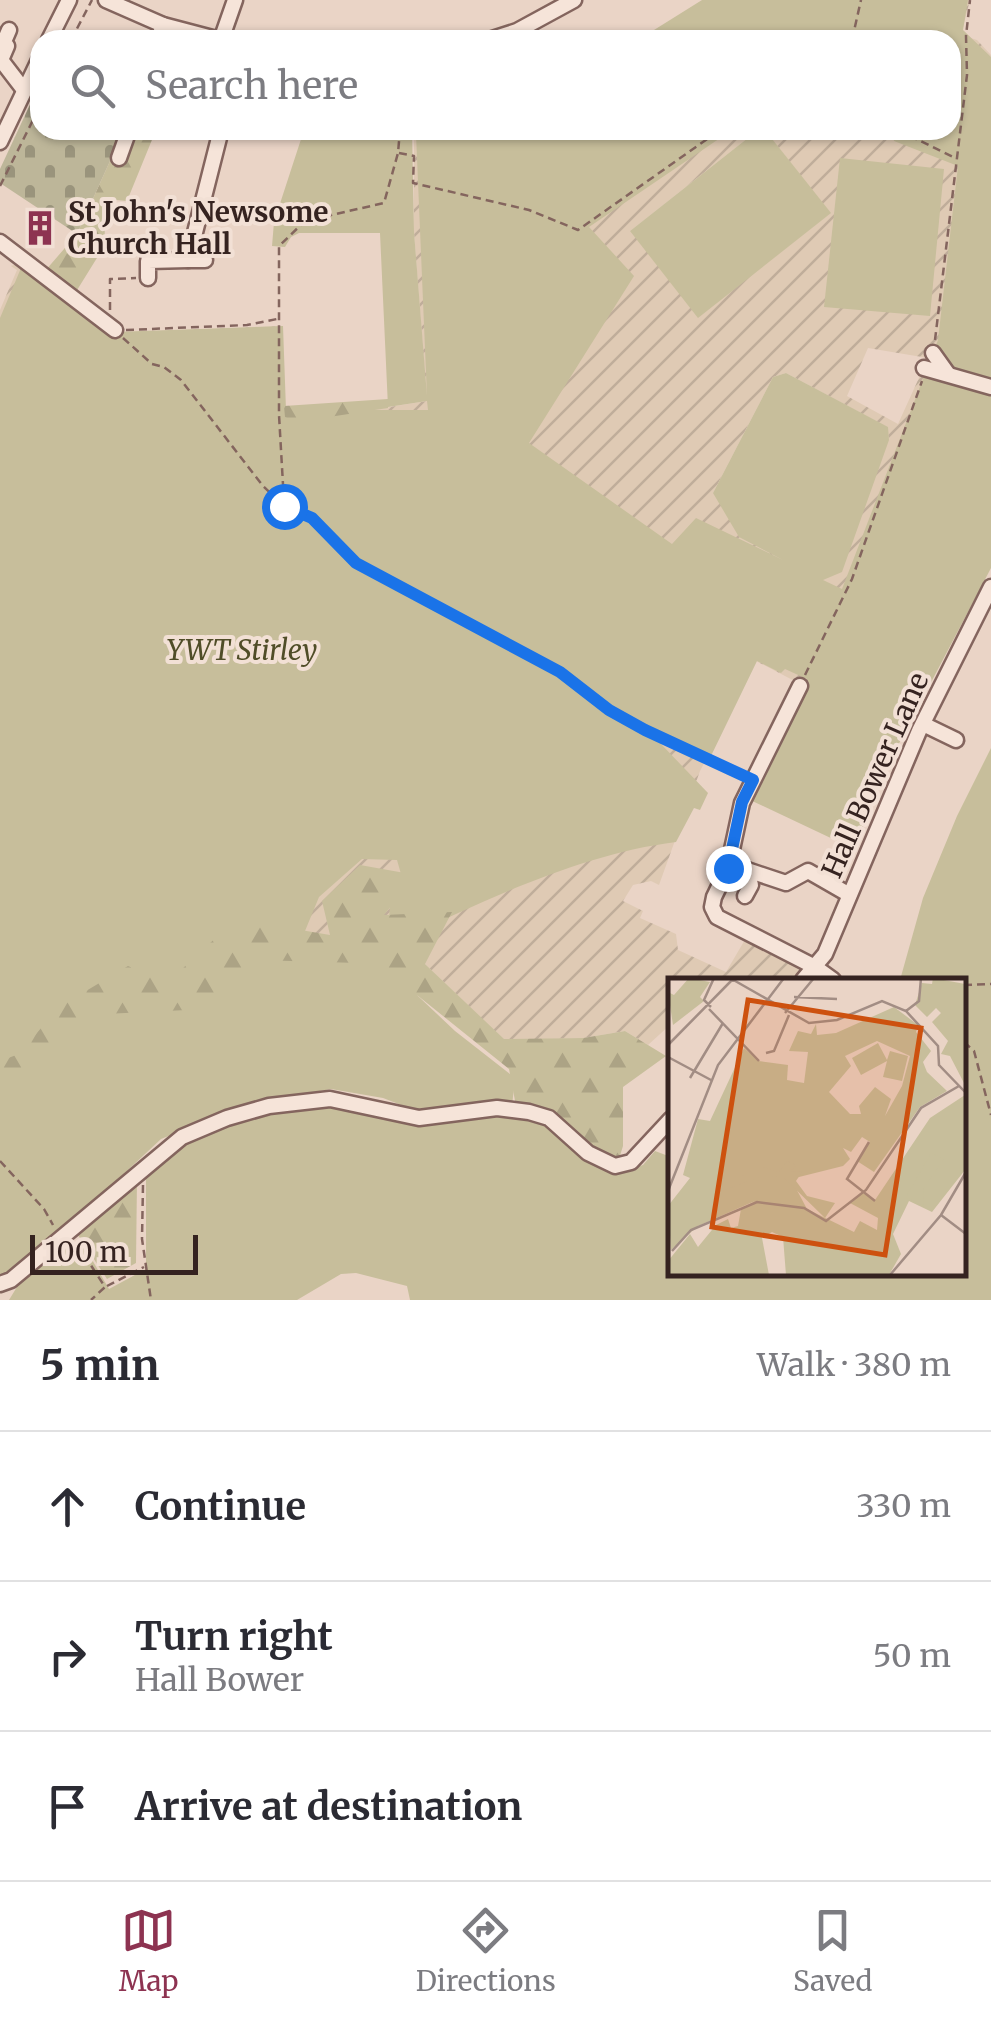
<!DOCTYPE html>
<html lang="en">
<head>
<meta charset="utf-8">
<style>
  body { margin:0; font-family:Merriweather,serif; background:#f2f2f3; color:#2b2b33 }
  .scale { position:absolute; left:30px; bottom:25px; width:168px; box-sizing:border-box; padding-left:10px; border:5px solid #352320; border-top:0; font-size:28px; line-height:35px; white-space:nowrap; color:#352320; -webkit-text-stroke:8px #f2e0d5; paint-order:stroke }
  .stop { position:absolute; width:30px; height:30px; margin:-22px; border:8px solid #1a73e8; border-radius:50%; background:#fff }
  .stop.end { background:#1a73e8; border-color:#fff; box-shadow:0 2px 10px #0008 }
  .list { margin:0; padding:0; list-style:none }
  h2 { display:flex; justify-content:space-between; align-items:center; height:130px; margin:0; padding:0 40px; font-size:42px }
  h2 small { font-size:32px; font-weight:400; color:#7c7c81 }
  .list li { display:grid; grid-template-columns:65px 1fr auto; gap:30px; align-items:center; box-sizing:border-box; height:150px; padding:0 40px; border-top:2px solid #e1e1e2 }
  .list b { display:block; font-size:38px; white-space:nowrap }
  .list p { margin:0; font-size:32px; white-space:nowrap; color:#7c7c81 }
  .list em { font-size:32px; font-style:normal; color:#7c7c81 }
  .icon { flex:none; width:55px; height:55px; fill:none; stroke:currentColor; stroke-width:2; stroke-linecap:round; stroke-linejoin:round }
  .map { position:relative; flex:none; width:991px; height:1300px; overflow:hidden }
  .search { position:absolute; background:#fff; box-shadow:0 2px 8px #0004; left:30px; right:30px; top:30px; height:110px; display:flex; align-items:center; gap:25px; box-sizing:border-box; padding:0 35px; border-radius:30px; color:#7c7c81; font-size:38px }
  .sheet { height:580px; background:#fff }
  nav { display:flex; justify-content:space-around; align-items:center; box-sizing:border-box; height:140px; border-top:2px solid #e1e1e2; background:#fff; font-size:28px; color:#7c7c81 }
  nav a { display:grid; justify-items:center; gap:5px }
  nav .on { color:#8d3351 }
  .map>svg:first-child { display:block }
  .farmland { fill:url(#farmland-furrows); fill-rule:evenodd }
  .green { fill:#c7be9b; fill-rule:evenodd }
  .forest { fill:url(#forest-firs) }
  .cemetery { fill:url(#cemetery-stones) }
  .lines { fill:none; stroke-linecap:round; stroke-linejoin:round }
  .minor-casing { stroke:#84655e; stroke-width:19 }
  .path { stroke:#84655e; stroke-width:2.5; stroke-dasharray:8 5; stroke-linecap:butt }
  .minor { stroke:#f6e4d9; stroke-width:14 }
  .route { stroke:#1a73e8; stroke-width:12 }
  .labels { text-anchor:middle; stroke-width:8; stroke-linejoin:round; paint-order:stroke }
  .poi-label { font-size:28px; font-weight:bold; fill:#352320; stroke:#f2e0d5; text-anchor:start }
  .park-label { font-size:28px; font-style:italic; fill:#504d28; stroke:#f2e0d5 }
  .street-label { font-size:28px; fill:#352320; stroke:#f2e0d5 }
  .inset-road { fill:none; stroke:#a28d84; stroke-width:2.5 }
  .view { fill:#cd510f; fill-opacity:0.15; stroke:#cd510f; stroke-width:5 }
  .inset-edge { fill:none; stroke:#352320; stroke-width:5 }
</style>
</head>
<body>
<div class="map">
<svg width="991" height="1300" viewBox="0 0 991 1300">
  <defs>
    <pattern id="farmland-furrows" width="10" height="10" patternUnits="userSpaceOnUse" patternTransform="scale(2.5)"><rect width="10" height="10" fill="#dfcab4"/><path d="M-1 1l2-2M0 10L10 0M9 11l2-2" fill="none" stroke="#c0ad9a"/></pattern>
    <pattern id="forest-firs" width="22" height="20" patternUnits="userSpaceOnUse" patternTransform="scale(2.5)"><rect width="22" height="20" fill="#c7be9b"/><path d="M5 1l3.5 6h-7zM16 11l3.5 6h-7z" fill="#aca385"/></pattern>
    <pattern id="cemetery-stones" width="16" height="16" patternUnits="userSpaceOnUse" patternTransform="scale(2.5)"><rect width="16" height="16" fill="#bdb699"/><path d="M2 7V4a2 2 0 0 1 4 0v3zM10 15v-3a2 2 0 0 1 4 0v3z" fill="#9a947c"/></pattern>
  </defs>
  <rect width="100%" height="100%" fill="#ead4c6"/>
  <path class="farmland" d="M706,0H970L961,35L977,40L991,55V566L849,839L806,687L756,661L700,771L659,885L651,881L633,885L623,901L643,911L640,918L676,934L678,950L726,972L746,938L803,968L804,980H671V1024L648,1045L625,1031L583,1038L504,1040L425,964L330,935L0,1061V310L17,270L11,266L24,261L113,333L282,326L285,417L296,422L427,401L414,232V137L438,130H758L630,231L830,214L765,130H951V40ZM868,348L928,358L898,424L847,396ZM786,373L887,427L889,440L713,493L773,377Z"/>
  <g class="green">
    <path d="M702,0H968L963,30L991,57V568L895,751L854,849L748,799L807,679L785,669L781,673L757,661L710,758L666,736L661,744L708,793L700,810L694,808L676,842C587,853 493,896 413,934L401,962L418,996L455,1031L515,1078L512,1106L417,1111L383,1098L331,1089L285,1097L219,1116L161,1139L65,1229L27,1260L0,1277V318L21,268L14,263L18,257L113,332L283,326L286,410H428L427,401L388,407L380,233H299L291,237L285,247L272,246L274,222L304,130L380,134L382,130H412L414,232L427,396L416,134L434,130H732L589,227L634,276L529,443L672,544L696,518L783,560L739,537L713,493L773,377L786,373L888,427L889,440L842,572L823,580L842,589L938,340L958,166L894,141L892,132L877,130H951V40H638ZM362,859L397,860L401,874C384,900 391,930 388,960C351,962 327,966 305,931L319,897Z"/>
    <polygon points="758,130 765,130 831,213 698,318 630,231"/>
    <polygon points="840,158 944,169 930,316 824,307"/>
    <polygon points="991,748 991,1300 410,1300 407,1286 356,1273 341,1274 297,1300 9,1300 20,1282 80,1239 109,1289 146,1269 146,1171 184,1141 264,1111 321,1104 379,1112 494,1112 543,1121 592,1160 619,1173 643,1165 655,1151 671,1157 671,1272 964,1272 964,980 900,980 923,898 957,816"/>
  </g>
  <g class="forest">
    <polygon points="124,130 156,130 127,201 104,199 105,245 74,295 45,271 77,234"/>
    <polygon points="388,399 388,408 296,422 285,417 284,406"/>
    <polygon points="360,865 416,875 384,915 452,912 425,964 504,1039 583,1038 625,1031 666,1056 623,1087 623,1146 618,1162 516,1106 509,1069 397,979 358,963 257,960 207,1009 105,1014 19,1090 0,1089 0,1061 19,1054 59,1007 128,966 167,983 236,919 330,935 322,901"/>
    <polygon points="137,1180 136,1263 107,1279 78,1235"/>
  </g>
  <polygon class="cemetery" points="40,83 40,130 124,130 77,234 0,183 0,169"/>
  <g class="lines">
    <defs>
      <g id="minor">
        <polyline points="106,0 163,25 220,40"/>
        <polyline points="9,30 3,44 7,46 1,60 24,90"/>
        <polyline points="49,40 69,0"/>
        <polyline points="158,40 163,25"/>
        <polyline points="221,40 235,0"/>
        <polyline points="489,40 517,31 574,0"/>
        <polyline points="0,142 40,58"/>
        <polyline points="119,158 129,130"/>
        <polyline points="0,242 115,330"/>
        <polyline points="188,260 205,260"/>
        <polyline points="148,278 148,261 188,260 221,130"/>
        <polyline points="933,353 948,374"/>
        <polyline points="924,368 991,387"/>
        <polyline points="800,686 742,803 728,868 714,897 712,907 717,917 815,967 833,980"/>
        <polyline points="923,724 956,740"/>
        <polyline points="728,868 750,871 786,883 808,871 848,894"/>
        <polyline points="745,896 751,885 747,870"/>
        <polyline points="803,980 825,954 919,731 991,587"/>
        <polyline points="0,1284 11,1280 182,1137 227,1118 269,1106 330,1099 419,1118 497,1108 529,1112 549,1118 588,1153 615,1166 631,1162 671,1119"/>
      </g>
    </defs>
    <use href="#minor" class="minor-casing"/>
    <g class="path">
      <polyline points="71,40 92,0"/>
      <polyline points="852,40 861,0"/>
      <polyline points="898,130 955,158"/>
      <polyline points="399,153 414,156 413,183 529,210 578,230 720,130"/>
      <polyline points="0,186 40,106"/>
      <polyline points="110,310 110,279 136,278"/>
      <polyline points="126,330 247,325 277,319"/>
      <polyline points="123,338 152,364 164,367 181,380 263,486 284,506 312,518 356,563 560,672 609,710 645,730 744,776"/>
      <polyline points="935,340 967,75 966,36 970,0"/>
      <polyline points="284,502 279,415 279,246 305,221 384,203 398,153 400,130"/>
      <polyline points="805,675 852,579 922,381"/>
      <polyline points="964,985 991,984"/>
      <polyline points="964,1042 974,1051 991,1115"/>
      <polyline points="0,1161 44,1209 53,1225"/>
      <polyline points="143,1185 142,1239 151,1300"/>
      <polyline points="77,1244 105,1287 91,1300"/>
      <polyline points="107,1286 144,1267"/>
    </g>
    <use href="#minor" class="minor"/>
  </g>
  <g class="lines">
    <polyline class="route" points="284,506 312,518 356,563 560,672 609,710 645,730 753,780 742,802 728,868"/>
  </g>
  <defs>
    <symbol id="building-bare" viewBox="-9 -9 18 18"><path d="M-4-6H4V6H1V3H-1V6H-4ZM-2.5-4.3h1.7v1.8h-1.7ZM.8-4.3h1.7v1.8H.8ZM-2.5-1h1.7V.8h-1.7ZM.8-1h1.7V.8H.8Z" fill="#8d3351" stroke="#f2e0d5" stroke-width="2.5" paint-order="stroke"/></symbol>
  </defs>
  <g fill-rule="evenodd">
    <use href="#building-bare" x="15" y="203" width="50" height="50"/>
  </g>
  <g class="labels">
    <g class="poi-label">
      <text x="68" y="222">St John's Newsome<tspan x="68" dy="32">Church Hall</tspan></text>
    </g>
    <g class="park-label">
      <text x="242" y="660">YWT Stirley</text>
    </g>
    <g class="street-label">
      <text transform="translate(875 775) rotate(-66)" y="10">Hall Bower Lane</text>
    </g>
  </g>
  <g transform="translate(668 978)">
    <rect width="298" height="298" fill="#ead4c6"/>
    <path d="M265,0L297,6V107L282,78L273,76L280,63L264,44L273,35L268,30L259,39L247,27L254,5L264,6ZM226,29L250,47L248,54L263,73L255,84L259,94L279,113L252,129L206,194L189,183L202,164L194,159L183,174L175,170L182,181L175,188L123,201L139,231L186,254L192,243L209,252L210,240L182,225L195,215L207,222L262,140L297,117V192L264,234L241,223L225,256L233,276L221,297H118L115,259L104,254L94,260L101,297H0V283L22,256L30,269L48,247L60,241L63,250L70,248L73,231L87,223L30,248L3,272L0,228L22,200L15,197L30,141L42,143L76,70L91,83L120,87L119,102L136,105L140,74L121,73L130,53L143,56L148,46L149,57L168,55ZM209,63L242,78L234,108L217,138L223,121L207,109L191,128L193,136H182L161,114L183,88L177,78ZM210,65L219,82L222,73L240,78L234,103L215,99L219,83L193,97L184,80Z" fill="#c7be9b" fill-rule="evenodd"/>
    <path d="M21,0L42,4L32,19L36,23L5,47L0,14L6,17ZM263,175L276,181L255,211L256,229L238,219ZM119,183L128,187L123,193L134,194L128,203L139,218L167,225L157,240L116,200L98,197L53,213L41,211L96,189L111,194Z" fill="#c7be9b"/>
    <path class="inset-road" d="M62,0L141,45L169,42L214,23L238,33L270,68L271,87L298,115M126,19L169,21M43,29L36,22L46,0M41,31L91,83M238,33L251,23L253,0M117,35L146,0M0,67L65,1M98,75L106,73L121,37M0,79L43,102M22,100L55,45M201,164L179,201L207,223M0,213L50,87L116,0M273,237L298,256M4,273L23,252L89,224L136,230L158,243L198,212L253,130L291,108M222,297L273,237L298,194"/>
    <path class="view" d="M80,22L253,50L217,277L44,249Z"/>
    <rect width="298" height="298" class="inset-edge"/>
  </g>
</svg>
<div class="scale">100 m</div>
<div class="stop" style="left:284px;top:506px"></div>
<div class="stop end" style="left:728px;top:868px"></div>
<div class="search"><svg class="icon" aria-label="search" viewBox="0 0 24 24"><circle cx="10" cy="10" r="6"/><path d="M15 15l6 6"/></svg>Search here</div>
</div>
<section class="sheet">
<h2>5 min<small>Walk · 380 m</small></h2>
<ul class="list">
<li><svg class="icon" aria-label="ahead" viewBox="0 0 24 24"><path d="M12 20V5M6 11l6-6 6 6"/></svg><div><b>Continue</b></div><em>330 m</em></li>
<li><svg class="icon" aria-label="right" viewBox="0 0 24 24"><path d="M7 20v-9h11M14 6l5 5-5 5"/></svg><div><b>Turn right</b><p>Hall Bower</p></div><em>50 m</em></li>
<li><svg class="icon" aria-label="arrive" viewBox="0 0 24 24"><path d="M6 21V4h12l-3 4 3 4H6"/></svg><div><b>Arrive at destination</b></div></li>
</ul>
</section>
<nav>
<a class="on"><svg class="icon" aria-label="map" viewBox="0 0 24 24"><path d="M3 6l6-2 6 2 6-2v14l-6 2-6-2-6 2zM9 4v14M15 6v14"/></svg>Map</a>
<a><svg class="icon" aria-label="directions" viewBox="0 0 24 24"><path d="M12 3l9 9-9 9-9-9zM9 14v-3h6M13 9l2 2-2 2"/></svg>Directions</a>
<a><svg class="icon" aria-label="saved" viewBox="0 0 24 24"><path d="M7 4h10v16l-5-4-5 4z"/></svg>Saved</a>
</nav>
</body>
</html>
